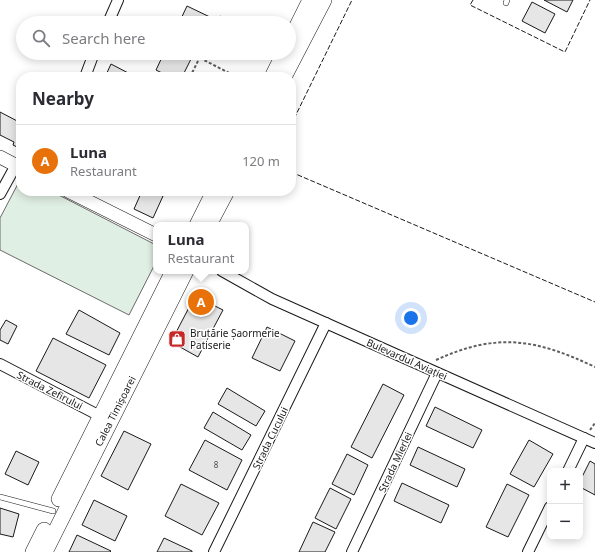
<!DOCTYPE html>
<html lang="en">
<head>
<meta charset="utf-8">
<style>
  body { margin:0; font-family:"Noto Sans",sans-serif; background:#f7f7f7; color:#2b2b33 }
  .controls { position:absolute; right:12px; bottom:12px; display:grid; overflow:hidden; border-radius:8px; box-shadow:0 2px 10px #0003 }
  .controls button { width:36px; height:36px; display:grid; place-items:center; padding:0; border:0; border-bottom:1px solid #e1e1e2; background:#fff; color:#2b2b33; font:20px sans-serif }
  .you { position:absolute; left:411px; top:318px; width:14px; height:14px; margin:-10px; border:3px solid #fff; border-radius:50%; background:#1a73e8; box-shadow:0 0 0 6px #1a73e833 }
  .badge { display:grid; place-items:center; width:26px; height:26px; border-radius:50%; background:#c62828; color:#fff; font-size:13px; font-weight:700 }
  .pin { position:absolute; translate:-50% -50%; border:2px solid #fff; box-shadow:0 1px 4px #0006 }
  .popup { position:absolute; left:153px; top:222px; width:96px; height:52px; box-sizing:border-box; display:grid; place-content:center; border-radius:8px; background:#fff; filter:drop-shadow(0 1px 3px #0005); font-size:13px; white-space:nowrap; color:#7c7c81 }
  .popup b { font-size:15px; color:#2b2b33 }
  .popup::after { content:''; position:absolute; left:50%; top:100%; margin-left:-8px; border:8px solid transparent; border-top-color:#fff }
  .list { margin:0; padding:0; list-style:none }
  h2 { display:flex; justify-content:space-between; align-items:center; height:52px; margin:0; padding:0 16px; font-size:17px }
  h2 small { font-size:13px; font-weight:400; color:#7c7c81 }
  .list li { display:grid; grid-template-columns:26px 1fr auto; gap:12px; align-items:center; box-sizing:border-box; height:72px; padding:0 16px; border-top:1px solid #e1e1e2 }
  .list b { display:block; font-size:15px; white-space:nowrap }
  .list p { margin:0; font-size:13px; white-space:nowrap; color:#7c7c81 }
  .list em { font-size:13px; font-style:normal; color:#7c7c81 }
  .icon { flex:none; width:22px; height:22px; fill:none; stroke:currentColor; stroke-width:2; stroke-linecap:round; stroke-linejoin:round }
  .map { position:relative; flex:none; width:595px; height:552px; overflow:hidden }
  .search { position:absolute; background:#fff; box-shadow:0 2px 10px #0003; left:16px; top:16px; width:280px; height:44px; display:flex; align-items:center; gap:10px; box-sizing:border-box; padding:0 14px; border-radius:22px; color:#7c7c81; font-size:15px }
  .panel { position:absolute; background:#fff; box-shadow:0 2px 10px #0003; left:16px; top:72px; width:280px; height:124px; border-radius:16px }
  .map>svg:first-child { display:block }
  .green { fill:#e0efe3; stroke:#6a6a6a }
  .building { fill:#e6e6e6; stroke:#1a1a1a }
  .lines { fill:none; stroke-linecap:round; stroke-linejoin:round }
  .service-casing { stroke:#1a1a1a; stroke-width:6 }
  .minor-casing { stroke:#1a1a1a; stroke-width:12 }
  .tertiary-casing { stroke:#1a1a1a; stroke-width:14 }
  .secondary-casing { stroke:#1a1a1a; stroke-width:16 }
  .path { stroke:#5f5f5f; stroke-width:2; stroke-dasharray:3 2; stroke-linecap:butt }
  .service { stroke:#fff; stroke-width:5 }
  .minor { stroke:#fff; stroke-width:10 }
  .tertiary { stroke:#fff; stroke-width:13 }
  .secondary { stroke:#fff; stroke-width:15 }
  .fence { stroke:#1a1a1a; stroke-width:1; stroke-dasharray:5 2; stroke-linecap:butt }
  .labels { text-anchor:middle; stroke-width:3; stroke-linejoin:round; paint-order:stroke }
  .number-label { font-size:8px; fill:#4d4d4d }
  .poi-label { font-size:10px; fill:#1a1a1a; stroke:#fff; text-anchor:start }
  .street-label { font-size:10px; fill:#1a1a1a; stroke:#fff }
</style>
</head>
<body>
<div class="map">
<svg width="595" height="552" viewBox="0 0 595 552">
  <rect width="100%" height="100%" fill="#fff"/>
  <polygon class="green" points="21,178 21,191 51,191 156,245 156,262 129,315 0,250 0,218"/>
  <g class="building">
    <polygon points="544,0 573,0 567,12"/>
    <polygon points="532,2 555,14 545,33 522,21"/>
    <polygon points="187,6 212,18 210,23 179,23"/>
    <polygon points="164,53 194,53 182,77 170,77 156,70"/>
    <polygon points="111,64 134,76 134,77 105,77"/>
    <polygon points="0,112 21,123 21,149 13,145 14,142 0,135"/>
    <polygon points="142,191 152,191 163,196 153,218 134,209"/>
    <polygon points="195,296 223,310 198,357 171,342"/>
    <polygon points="79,310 120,333 109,355 66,334"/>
    <polygon points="6,320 17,326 8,344 0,340 0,330"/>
    <polygon points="267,327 295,341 280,371 252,358"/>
    <polygon points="53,338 106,365 89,398 36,371"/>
    <polygon points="383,384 404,395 372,458 351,447"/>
    <polygon points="227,388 265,411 256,426 218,404"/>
    <polygon points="435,407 482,430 473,448 426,426"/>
    <polygon points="213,412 251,435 242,450 204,428"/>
    <polygon points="124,431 151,444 128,490 101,476"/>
    <polygon points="205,440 242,460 227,490 189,470"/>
    <polygon points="529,440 553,454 534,487 510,474"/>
    <polygon points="418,447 465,469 457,487 410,465"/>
    <polygon points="16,451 39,462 28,485 5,474"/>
    <polygon points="347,454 368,465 354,495 332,484"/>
    <polygon points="590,461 595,464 595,495 580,487 580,481"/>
    <polygon points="402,483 449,505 441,523 394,501"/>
    <polygon points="181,484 219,503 202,535 165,516"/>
    <polygon points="507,484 529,495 508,537 486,527"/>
    <polygon points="330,488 351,499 336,529 315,518"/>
    <polygon points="94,500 127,516 115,541 82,525"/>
    <polygon points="0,508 19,514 13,537 0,534"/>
    <polygon points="313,522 335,532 325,552 299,552"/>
    <polygon points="77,535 111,551 110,552 69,552"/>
    <polygon points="164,538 192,551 192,552 157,552"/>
  </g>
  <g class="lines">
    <defs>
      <g id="service">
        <polyline points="506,3 507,0"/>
        <polyline points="0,497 53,511"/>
      </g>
      <g id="minor">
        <polyline points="108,23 118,0"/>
        <polyline points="85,77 94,53"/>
        <polyline points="0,194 16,165"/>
        <polyline points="222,271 272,299 595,443"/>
        <polyline points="0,364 100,416"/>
        <polyline points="568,471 584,438"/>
        <polyline points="214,552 326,323"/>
        <polyline points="352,552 437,373"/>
        <polyline points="528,552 550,507"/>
      </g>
      <g id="tertiary">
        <polyline points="0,157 21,168"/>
        <polyline points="68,191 156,235"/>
      </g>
      <g id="secondary">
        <polyline points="289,42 310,0"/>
        <polyline points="272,77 284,53"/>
        <polyline points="284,77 324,0"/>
        <polyline points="197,225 214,191"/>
        <polyline points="209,225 227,191"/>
        <polyline points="59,499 173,271"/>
        <polyline points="33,552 44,530"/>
        <polyline points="45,552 186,271"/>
      </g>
    </defs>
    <use href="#service" class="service-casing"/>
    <use href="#minor" class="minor-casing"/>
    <use href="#tertiary" class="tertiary-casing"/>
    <use href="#secondary" class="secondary-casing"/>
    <g class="path">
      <polyline points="217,23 221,16"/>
      <polyline points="200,58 231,74"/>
      <polyline points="190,77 202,53"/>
      <path d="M436,360C497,332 536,339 595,367"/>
      <polyline points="590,430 595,423"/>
    </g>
    <use href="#service" class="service"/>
    <use href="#minor" class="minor"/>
    <use href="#tertiary" class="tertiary"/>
    <use href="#secondary" class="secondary"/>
    <g class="fence">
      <polyline points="473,0 470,5 565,52 590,0"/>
      <polyline points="291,125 352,0"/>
      <polyline points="291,172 595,302"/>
    </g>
  </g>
  <defs>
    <symbol id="shop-square" viewBox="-11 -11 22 22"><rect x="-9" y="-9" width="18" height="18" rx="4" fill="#c62828" stroke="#fff"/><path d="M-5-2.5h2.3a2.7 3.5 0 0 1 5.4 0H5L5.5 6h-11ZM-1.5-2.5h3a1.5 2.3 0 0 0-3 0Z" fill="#fff"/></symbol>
  </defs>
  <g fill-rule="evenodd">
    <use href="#shop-square" x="167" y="329" width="20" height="20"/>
  </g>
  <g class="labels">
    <g class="number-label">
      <text x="216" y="468">8</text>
    </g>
    <g class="poi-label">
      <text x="190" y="337">Brutărie Șaormerie<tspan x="190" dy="12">Patiserie</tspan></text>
    </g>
    <g class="street-label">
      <text transform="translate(407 359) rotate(24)" y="4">Bulevardul Aviației</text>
      <text transform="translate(50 390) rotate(27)" y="4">Strada Zefirului</text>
      <text transform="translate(115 411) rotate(-63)" y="4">Calea Timișoarei</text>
      <text transform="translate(270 438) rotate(-64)" y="4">Strada Cucului</text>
      <text transform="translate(395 462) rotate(-65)" y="4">Strada Mierlei</text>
    </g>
  </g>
</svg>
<div class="controls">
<button>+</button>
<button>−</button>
</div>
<div class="you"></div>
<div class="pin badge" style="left:201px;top:302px;background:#e8710a">A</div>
<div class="popup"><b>Luna</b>Restaurant</div>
<div class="search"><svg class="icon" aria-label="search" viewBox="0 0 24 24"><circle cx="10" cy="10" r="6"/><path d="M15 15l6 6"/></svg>Search here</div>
<section class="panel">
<h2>Nearby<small></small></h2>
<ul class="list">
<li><span class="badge" style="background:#e8710a">A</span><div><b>Luna</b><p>Restaurant</p></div><em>120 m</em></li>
</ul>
</section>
</div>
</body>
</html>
